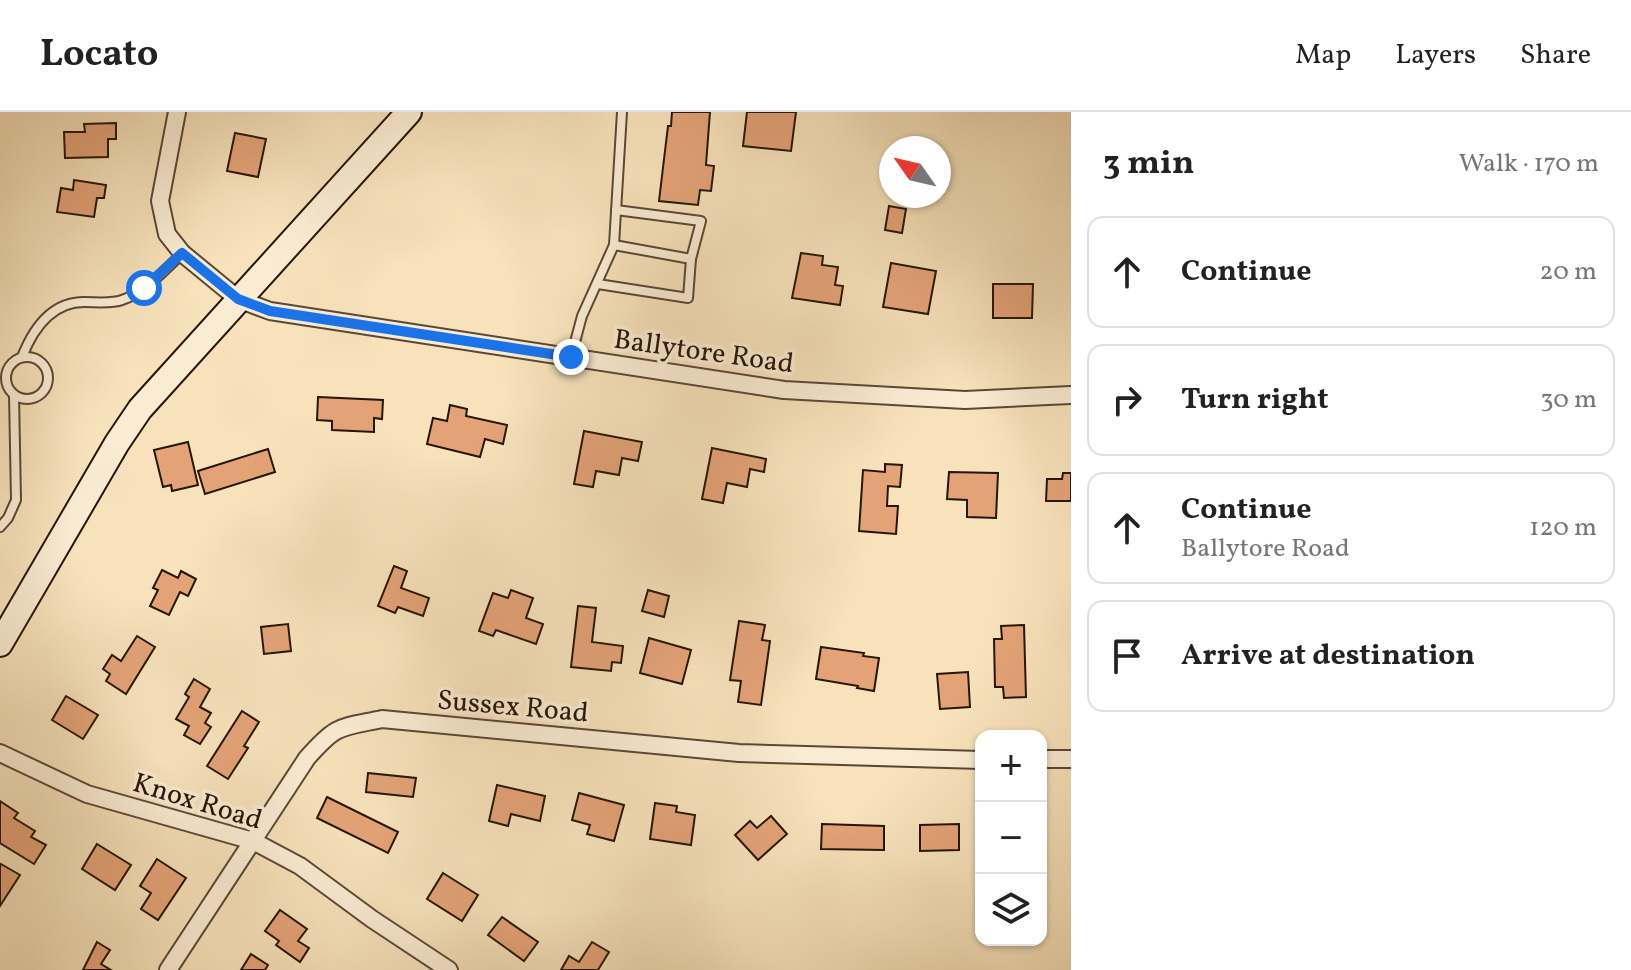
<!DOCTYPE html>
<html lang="en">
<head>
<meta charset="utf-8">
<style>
  body { margin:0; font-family:Vollkorn,serif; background:#f6f6f6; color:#222 }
  .controls { position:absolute; right:24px; bottom:24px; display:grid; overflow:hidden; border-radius:16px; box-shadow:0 2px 6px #0004 }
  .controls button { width:72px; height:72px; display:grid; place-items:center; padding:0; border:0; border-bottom:2px solid #e0e0e0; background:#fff; color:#222; font:40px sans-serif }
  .compass { position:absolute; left:879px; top:24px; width:72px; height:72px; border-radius:50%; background:#fff; box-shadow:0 2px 6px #0004; rotate:304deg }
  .stop { position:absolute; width:24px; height:24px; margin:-18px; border:6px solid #1a73e8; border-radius:50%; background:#fff }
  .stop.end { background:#1a73e8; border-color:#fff; box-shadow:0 2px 8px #0008 }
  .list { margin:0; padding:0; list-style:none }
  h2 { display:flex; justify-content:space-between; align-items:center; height:104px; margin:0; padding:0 32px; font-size:34px }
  h2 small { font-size:26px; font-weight:400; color:#767676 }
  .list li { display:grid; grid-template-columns:52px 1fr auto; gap:24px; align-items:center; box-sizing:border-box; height:112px; margin:0 16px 16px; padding:0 16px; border:2px solid #e0e0e0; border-radius:16px }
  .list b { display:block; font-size:30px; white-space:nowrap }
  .list p { margin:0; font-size:26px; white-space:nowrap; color:#767676 }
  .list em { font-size:26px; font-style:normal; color:#767676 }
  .icon { flex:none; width:44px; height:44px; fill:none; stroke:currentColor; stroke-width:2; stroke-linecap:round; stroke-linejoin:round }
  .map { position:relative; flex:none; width:1071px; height:858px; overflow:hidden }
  header { display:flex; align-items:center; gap:48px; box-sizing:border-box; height:112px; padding:0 40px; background:#fff; border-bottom:2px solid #e0e0e0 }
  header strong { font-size:38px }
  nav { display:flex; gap:44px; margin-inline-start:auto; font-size:28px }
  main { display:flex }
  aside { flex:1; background:#fff }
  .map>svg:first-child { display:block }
  .building { fill:#e3a377; stroke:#261509; stroke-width:2 }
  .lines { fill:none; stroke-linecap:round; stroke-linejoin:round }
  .lane-casing { stroke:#5a4836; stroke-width:12 }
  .street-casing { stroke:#5a4836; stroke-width:20 }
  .secondary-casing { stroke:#261509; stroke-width:28 }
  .lane { stroke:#faecd3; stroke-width:8 }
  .street { stroke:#faecd3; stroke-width:16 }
  .secondary { stroke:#faecd3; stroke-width:24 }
  .route { stroke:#1a73e8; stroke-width:10 }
  .labels { text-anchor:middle; stroke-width:7; stroke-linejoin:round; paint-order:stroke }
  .street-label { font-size:28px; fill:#261509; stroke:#faecd3 }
</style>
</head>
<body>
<header>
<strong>Locato</strong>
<nav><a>Map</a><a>Layers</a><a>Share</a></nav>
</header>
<main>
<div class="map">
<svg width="1071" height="858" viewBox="0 0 1071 858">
  <rect width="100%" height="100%" fill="#f7e2bb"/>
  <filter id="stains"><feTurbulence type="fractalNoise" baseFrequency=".0025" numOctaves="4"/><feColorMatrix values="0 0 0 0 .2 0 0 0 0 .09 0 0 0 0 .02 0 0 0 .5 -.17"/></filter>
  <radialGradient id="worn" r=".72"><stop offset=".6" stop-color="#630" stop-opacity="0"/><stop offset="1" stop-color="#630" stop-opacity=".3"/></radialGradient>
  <g class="building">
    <polygon points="672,0 710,0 706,53 714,54 711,79 700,78 698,93 659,89 668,14 671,14"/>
    <polygon points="747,0 796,0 791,39 743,34"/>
    <polygon points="116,11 116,27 108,27 108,45 65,46 64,20 85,20 84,12"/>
    <polygon points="235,21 266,27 258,65 227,59"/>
    <polygon points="74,68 106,73 104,86 97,86 94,105 57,100 61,76 73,78"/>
    <polygon points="889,94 906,97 902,121 885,118"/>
    <polygon points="801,141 823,144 822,153 838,155 835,173 843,174 840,193 792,186"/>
    <polygon points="891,151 936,159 928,202 883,195"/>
    <polygon points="993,172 1033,172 1032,206 993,206"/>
    <polygon points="318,285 383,288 382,307 374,306 374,320 332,318 332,309 317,308"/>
    <polygon points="450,293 467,297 466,304 507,313 503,332 485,327 480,345 427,332 433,306 447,309"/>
    <polygon points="584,319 642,330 638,349 622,346 619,363 596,359 593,375 574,372"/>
    <polygon points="188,330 198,373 172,379 171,373 163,375 154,338"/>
    <polygon points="712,336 766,347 764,360 750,357 747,375 727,371 723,391 702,387"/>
    <polygon points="268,337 275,360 205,382 198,359"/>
    <polygon points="885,352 902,353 900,375 888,374 887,394 898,394 896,422 859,419 863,358 885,360"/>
    <polygon points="949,360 998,361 996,406 967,405 967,388 947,387"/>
    <polygon points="1063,361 1071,361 1071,389 1046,389 1047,367 1062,367"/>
    <polygon points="394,454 407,459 401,476 429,486 423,504 398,495 395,501 378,494"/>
    <polygon points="162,458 178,466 181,459 196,467 188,484 180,480 169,503 150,494 158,478 153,476"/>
    <polygon points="511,478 533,486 526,506 543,512 536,532 496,518 493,524 479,519 493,481 508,486"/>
    <polygon points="648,478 669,484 664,505 642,499"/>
    <polygon points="578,494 596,496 592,530 623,534 621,551 612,550 611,559 571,555"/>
    <polygon points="739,509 765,513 762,528 770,529 761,593 738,590 741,569 730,568"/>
    <polygon points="288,512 291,539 264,542 261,515"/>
    <polygon points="1024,513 1026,585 1004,586 1003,575 995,575 994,527 1002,527 1001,514"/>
    <polygon points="137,524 155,535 126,582 106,569 110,562 103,557 112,543 121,549"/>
    <polygon points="649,526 691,538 682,572 640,561"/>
    <polygon points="821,535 864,541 863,544 879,546 874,579 857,576 858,574 816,567"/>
    <polygon points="968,560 970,595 940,597 937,562"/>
    <polygon points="194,567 210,577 200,595 211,601 205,611 211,615 200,632 184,623 189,614 176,607 189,585 185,582"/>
    <polygon points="66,584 98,603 83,627 52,608"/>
    <polygon points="242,599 259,610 244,634 248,636 228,667 207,654"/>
    <polygon points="368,661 416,666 413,685 366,680"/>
    <polygon points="497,673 545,684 540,709 511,702 508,714 489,709"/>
    <polygon points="579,681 624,693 614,729 587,722 590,713 572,708"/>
    <polygon points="327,685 398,720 388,741 317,706"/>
    <polygon points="0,689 18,701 14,706 35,719 31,725 46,733 34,752 0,731"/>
    <polygon points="655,691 677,694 676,700 695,703 691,733 650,727"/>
    <polygon points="771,704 787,722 758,748 735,723 750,709 757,716"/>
    <polygon points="822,712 884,714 884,738 821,737"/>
    <polygon points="959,712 959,738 920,739 920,713"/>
    <polygon points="97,732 131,753 115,778 82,757"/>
    <polygon points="157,747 186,766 158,808 141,797 151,781 140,774"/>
    <polygon points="1,752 20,763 0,794 0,754"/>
    <polygon points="443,761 478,783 462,809 427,787"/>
    <polygon points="280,798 307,817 298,829 309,836 300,850 276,833 279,829 265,819"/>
    <polygon points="502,805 538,830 524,849 488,823"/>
    <polygon points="97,830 110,838 101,852 111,858 83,858"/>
    <polygon points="592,830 609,840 598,858 561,858 569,844 579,850"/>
    <polygon points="251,842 268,853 265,858 241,858"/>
  </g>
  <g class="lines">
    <defs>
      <g id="lane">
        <polyline points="614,133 691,147"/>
        <polyline points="598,172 688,186 691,147 701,109 616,98"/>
        <circle cx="27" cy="266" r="21"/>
        <path d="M22,245C33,217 51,190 84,190C96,190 111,192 122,188C146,180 164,158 182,142"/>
        <polyline points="571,245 582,204 614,133 622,0"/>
        <polyline points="0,415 8,406 16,388 14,283"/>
      </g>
      <g id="street">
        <polyline points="177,0 160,89 167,122 182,141 238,187 270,199 784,278 965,288 1071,283"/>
        <polyline points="0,641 87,682 253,729 300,754 372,807 449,858"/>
        <polyline points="1041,647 1071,647"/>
        <path d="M168,858L307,646C337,612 339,616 382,607L739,641L981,648"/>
      </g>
      <polyline id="secondary" points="0,532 117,331 140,297 409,0"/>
    </defs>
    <use href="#lane" class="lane-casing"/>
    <use href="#street" class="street-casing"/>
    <use href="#secondary" class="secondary-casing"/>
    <use href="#lane" class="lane"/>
    <use href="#street" class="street"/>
    <use href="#secondary" class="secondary"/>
  </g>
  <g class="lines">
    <polyline class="route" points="144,176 182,141 238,187 270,199 571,245"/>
  </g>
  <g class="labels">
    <g class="street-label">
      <text transform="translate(704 238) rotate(8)" y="10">Ballytore Road</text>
      <text transform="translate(513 593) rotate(5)" y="10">Sussex Road</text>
      <text transform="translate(198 688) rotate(17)" y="10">Knox Road</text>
    </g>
  </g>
  <rect width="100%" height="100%" filter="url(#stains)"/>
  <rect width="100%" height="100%" fill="url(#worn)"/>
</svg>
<div class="controls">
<button>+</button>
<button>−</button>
<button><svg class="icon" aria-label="layers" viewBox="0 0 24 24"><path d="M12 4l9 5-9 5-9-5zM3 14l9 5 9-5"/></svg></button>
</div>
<svg class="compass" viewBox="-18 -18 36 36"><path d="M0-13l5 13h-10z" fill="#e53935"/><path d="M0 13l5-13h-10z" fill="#767676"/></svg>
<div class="stop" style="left:144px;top:176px"></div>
<div class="stop end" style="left:571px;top:245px"></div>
</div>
<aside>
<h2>3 min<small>Walk · 170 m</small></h2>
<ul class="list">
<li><svg class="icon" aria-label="ahead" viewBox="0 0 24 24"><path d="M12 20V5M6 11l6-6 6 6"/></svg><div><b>Continue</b></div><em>20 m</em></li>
<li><svg class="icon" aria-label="right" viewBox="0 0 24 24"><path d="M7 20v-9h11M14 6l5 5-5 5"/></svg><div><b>Turn right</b></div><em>30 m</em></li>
<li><svg class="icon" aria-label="ahead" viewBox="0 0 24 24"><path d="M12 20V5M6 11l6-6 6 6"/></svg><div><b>Continue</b><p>Ballytore Road</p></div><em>120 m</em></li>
<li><svg class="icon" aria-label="arrive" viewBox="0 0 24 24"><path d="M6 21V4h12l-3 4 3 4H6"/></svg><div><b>Arrive at destination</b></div></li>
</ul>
</aside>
</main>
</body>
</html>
